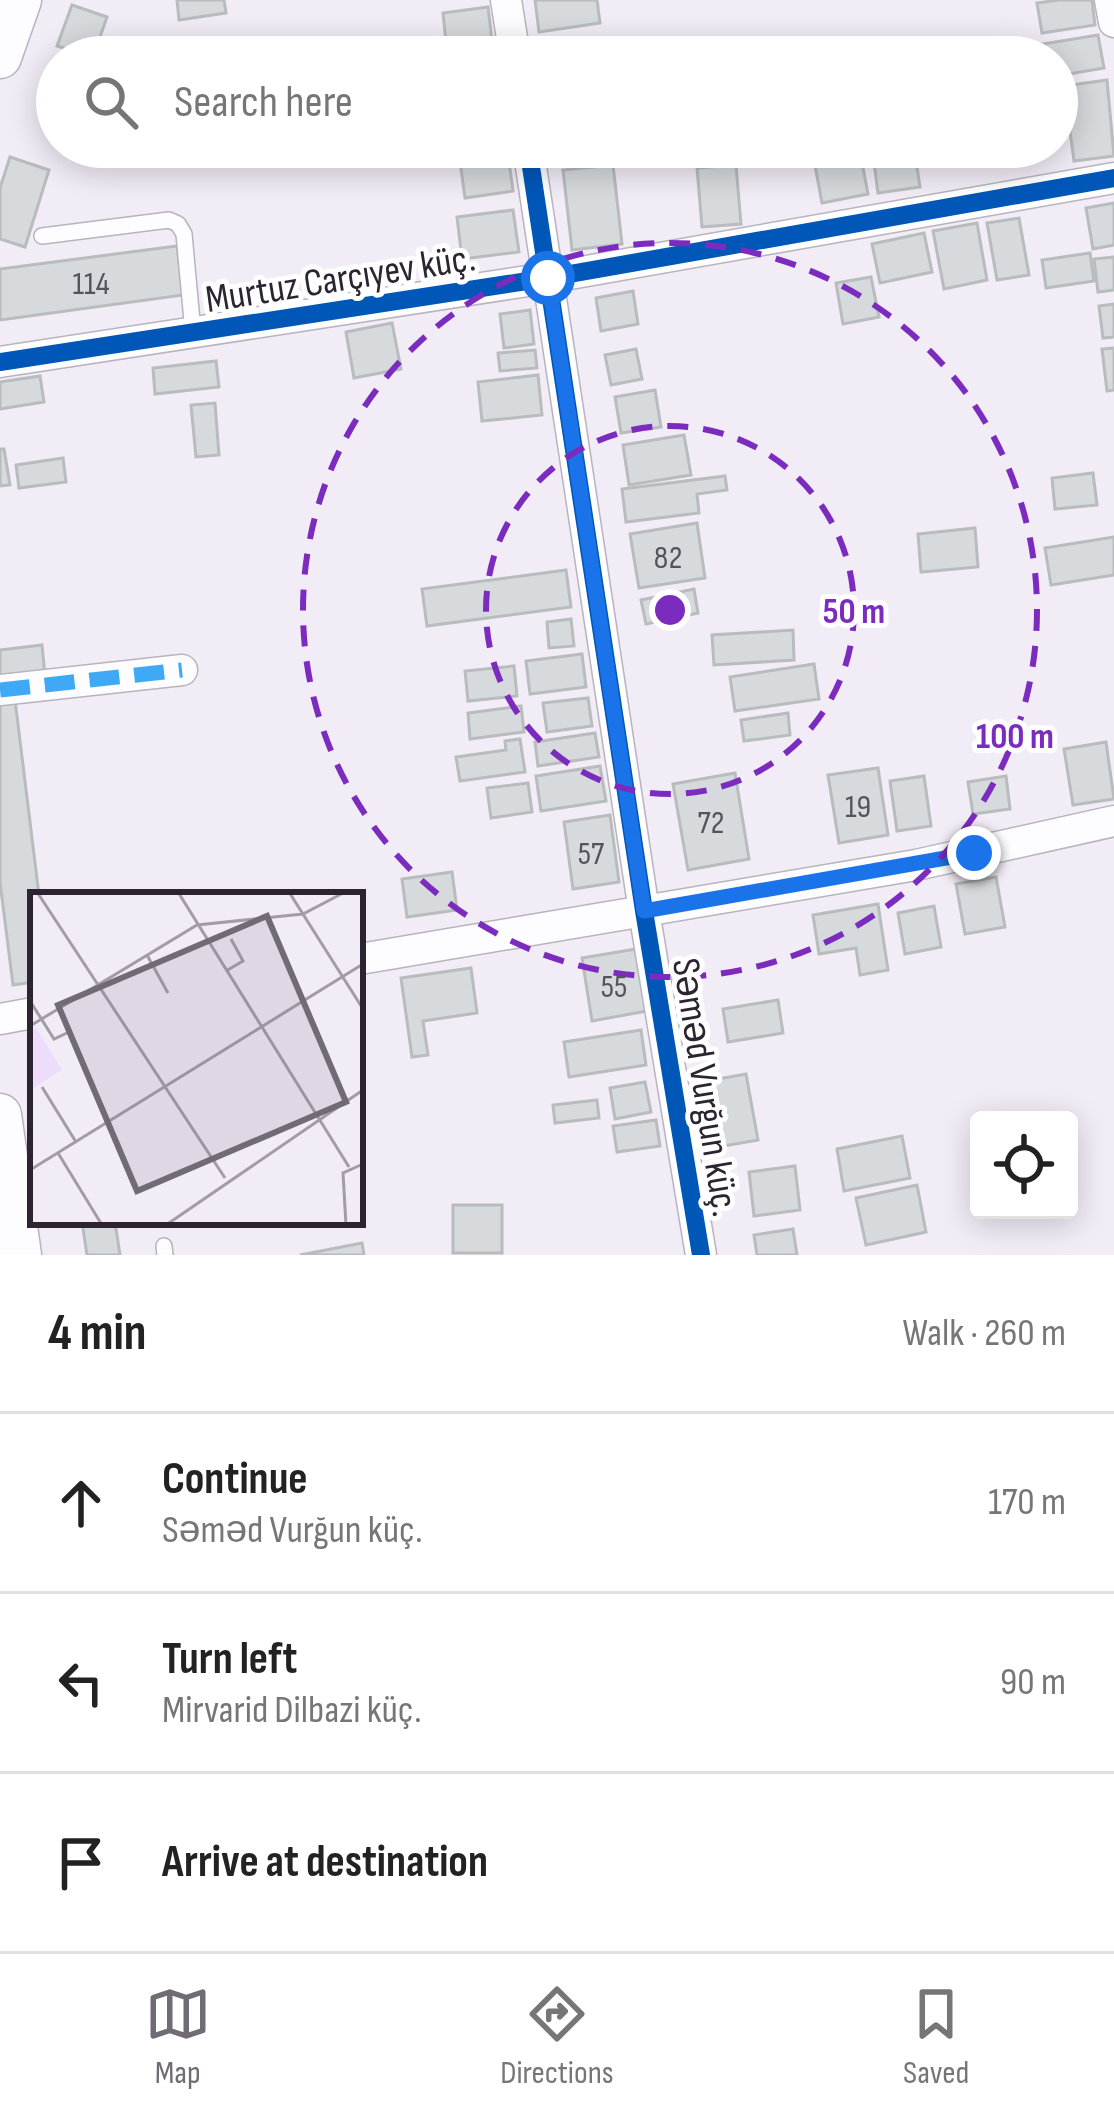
<!DOCTYPE html>
<html lang="en">
<head>
<meta charset="utf-8">
<style>
  body { margin:0; font-family:"Sofia Sans Condensed",sans-serif; background:#f2f2f2; color:#222 }
  .controls { position:absolute; right:36px; bottom:36px; display:grid; overflow:hidden; border-radius:12px; box-shadow:0 6px 30px #0003 }
  .controls button { width:108px; height:108px; display:grid; place-items:center; padding:0; border:0; border-bottom:3px solid #e0e0e0; background:#fff; color:#222; font:60px sans-serif }
  .stop { position:absolute; width:36px; height:36px; margin:-27px; border:9px solid #1a73e8; border-radius:50%; background:#fff }
  .stop.end { background:#1a73e8; border-color:#fff; box-shadow:0 3px 12px #0008 }
  .list { margin:0; padding:0; list-style:none }
  h2 { display:flex; justify-content:space-between; align-items:center; height:156px; margin:0; padding:0 48px; font-size:51px }
  h2 small { font-size:39px; font-weight:400; color:#767676 }
  .list li { display:grid; grid-template-columns:78px 1fr auto; gap:36px; align-items:center; box-sizing:border-box; height:180px; padding:0 48px; border-top:3px solid #e0e0e0 }
  .list b { display:block; font-size:45px; white-space:nowrap }
  .list p { margin:0; font-size:39px; white-space:nowrap; color:#767676 }
  .list em { font-size:39px; font-style:normal; color:#767676 }
  .icon { flex:none; width:66px; height:66px; fill:none; stroke:currentColor; stroke-width:2; stroke-linecap:round; stroke-linejoin:round }
  .map { position:relative; flex:none; width:1114px; height:1255px; overflow:hidden }
  .search { position:absolute; background:#fff; box-shadow:0 6px 30px #0003; left:36px; right:36px; top:36px; height:132px; display:flex; align-items:center; gap:30px; box-sizing:border-box; padding:0 42px; border-radius:66px; color:#767676; font-size:45px }
  .sheet { height:696px; background:#fff }
  nav { display:flex; justify-content:space-around; align-items:center; box-sizing:border-box; height:168px; border-top:3px solid #e0e0e0; background:#fff; font-size:33px; color:#767676 }
  nav a { display:grid; justify-items:center; gap:6px }
  nav .on { color:#716b76 }
  .map>svg:first-child { display:block }
  .building { fill:#d6dadc; stroke:#b8bcbd; stroke-width:3 }
  .lines { fill:none; stroke-linecap:round; stroke-linejoin:round }
  .lane-casing { stroke:#b9b3be; stroke-width:18 }
  .street-casing { stroke:#b9b3be; stroke-width:33 }
  .secondary-casing { stroke:#b9b3be; stroke-width:45 }
  .lane { stroke:#fdfcfe; stroke-width:15 }
  .street { stroke:#fdfcfe; stroke-width:30 }
  .secondary { stroke:#fdfcfe; stroke-width:42 }
  .quiet { stroke:#3fa9f5; stroke-width:15; stroke-dasharray:30 15; stroke-linecap:butt }
  .cycleway-casing { stroke:#fff; stroke-width:26 }
  .cycleway { stroke:#0057b8; stroke-width:18 }
  .route { stroke:#1a73e8; stroke-width:15 }
  .ring { fill:none; stroke:#7b2cbf; stroke-width:6; stroke-dasharray:21 15 }
  .labels { text-anchor:middle; stroke-width:10; stroke-linejoin:round; paint-order:stroke }
  .number-label { font-size:33px; fill:#56525c }
  .street-label { font-size:39px; fill:#2c2531; stroke:#fff }
  .inset-road { fill:none; stroke:#a39ca8; stroke-width:3 }
  .view { fill:#716b76; fill-opacity:0.15; stroke:#716b76; stroke-width:6 }
  .inset-edge { fill:none; stroke:#2c2531; stroke-width:6 }
  .centre { fill:#7b2cbf; stroke:#fff; stroke-width:6 }
  .ring-label { font-size:36px; text-anchor:middle; font-weight:bold; fill:#7b2cbf; stroke:#fff; stroke-width:10; stroke-linejoin:round; paint-order:stroke }
</style>
</head>
<body>
<div class="map">
<svg width="1114" height="1255" viewBox="0 0 1114 1255">
  <rect width="100%" height="100%" fill="#f2ecf7"/>
  <g class="building">
    <polygon points="177,0 224,0 226,13 179,20"/>
    <polygon points="535,0 597,0 600,23 539,32"/>
    <polygon points="1059,0 1092,0 1095,25 1042,33 1037,3"/>
    <polygon points="72,5 107,17 93,57 57,46"/>
    <polygon points="488,7 494,57 473,57 471,39 446,42 443,13"/>
    <polygon points="1098,35 1104,68 1057,76 1057,57 1039,57 1037,45"/>
    <polygon points="603,38 605,57 551,57 550,44"/>
    <polygon points="1107,80 1114,156 1074,161 1064,86"/>
    <polygon points="458,147 507,147 513,191 465,198"/>
    <polygon points="561,147 617,147 618,155 563,162"/>
    <polygon points="872,147 914,147 920,187 878,193"/>
    <polygon points="941,147 997,147 997,148 942,156"/>
    <polygon points="860,152 868,194 822,203 814,160"/>
    <polygon points="10,157 49,170 25,247 0,239 0,188"/>
    <polygon points="613,165 622,244 572,250 563,170"/>
    <polygon points="736,165 741,224 702,227 697,168"/>
    <polygon points="1114,203 1114,245 1093,249 1086,208"/>
    <polygon points="513,210 519,252 462,259 457,217"/>
    <polygon points="1019,218 1029,275 997,280 987,223"/>
    <polygon points="977,223 987,280 944,289 933,231"/>
    <polygon points="924,233 932,272 880,283 872,244"/>
    <polygon points="177,246 183,295 0,320 0,269"/>
    <polygon points="1090,253 1094,281 1046,288 1042,260"/>
    <polygon points="1114,257 1114,290 1098,292 1094,259"/>
    <polygon points="871,277 879,317 843,324 836,283"/>
    <polygon points="633,291 638,324 601,331 596,298"/>
    <polygon points="1114,304 1114,337 1103,338 1099,306"/>
    <polygon points="530,310 534,344 504,348 500,314"/>
    <polygon points="392,323 401,369 354,378 346,332"/>
    <polygon points="1114,348 1114,390 1107,391 1102,349"/>
    <polygon points="636,349 642,379 611,385 605,355"/>
    <polygon points="535,350 537,368 500,371 498,353"/>
    <polygon points="216,361 219,387 155,394 153,368"/>
    <polygon points="538,375 542,415 482,421 478,382"/>
    <polygon points="40,376 44,402 0,409 0,382"/>
    <polygon points="655,390 661,427 621,433 615,397"/>
    <polygon points="215,403 219,455 196,457 191,405"/>
    <polygon points="684,435 691,475 629,485 623,445"/>
    <polygon points="0,449 4,449 10,485 0,486"/>
    <polygon points="63,458 66,482 19,488 16,465"/>
    <polygon points="1093,473 1097,505 1055,509 1052,478"/>
    <polygon points="725,476 727,490 697,494 699,513 626,522 622,489"/>
    <polygon points="697,523 705,578 639,588 630,534"/>
    <polygon points="975,528 978,567 921,572 918,534"/>
    <polygon points="1114,537 1114,575 1051,585 1045,548"/>
    <polygon points="566,570 571,607 427,626 422,589"/>
    <polygon points="694,589 698,613 646,624 641,600"/>
    <polygon points="571,619 574,646 549,648 547,622"/>
    <polygon points="793,630 794,660 714,665 712,635"/>
    <polygon points="42,645 45,676 0,681 0,650"/>
    <polygon points="582,654 586,687 530,694 526,661"/>
    <polygon points="814,664 819,699 735,711 730,677"/>
    <polygon points="514,666 517,696 468,701 465,671"/>
    <polygon points="588,698 592,726 547,732 543,703"/>
    <polygon points="15,700 39,895 33,895 33,982 13,985 0,882 0,701"/>
    <polygon points="521,706 524,732 470,739 468,713"/>
    <polygon points="788,713 790,735 744,741 741,720"/>
    <polygon points="595,733 599,757 538,766 535,742"/>
    <polygon points="520,739 525,772 460,781 456,757 506,750 505,741"/>
    <polygon points="1106,742 1114,799 1073,805 1064,749"/>
    <polygon points="600,766 606,801 541,811 536,776"/>
    <polygon points="878,768 888,835 839,843 828,775"/>
    <polygon points="735,773 749,859 688,870 673,784"/>
    <polygon points="924,776 931,826 897,831 890,781"/>
    <polygon points="1006,776 1010,809 973,814 968,782"/>
    <polygon points="528,783 532,812 491,818 487,788"/>
    <polygon points="610,815 619,882 573,889 564,822"/>
    <polygon points="452,872 457,910 407,917 402,879"/>
    <polygon points="996,877 1005,927 965,934 956,884"/>
    <polygon points="878,904 888,970 860,975 856,948 819,954 813,915"/>
    <polygon points="934,906 941,947 905,954 898,913"/>
    <polygon points="636,949 647,1011 592,1021 582,958"/>
    <polygon points="471,968 477,1013 423,1021 428,1055 412,1057 401,978"/>
    <polygon points="778,1000 783,1033 728,1042 723,1009"/>
    <polygon points="641,1030 646,1065 569,1077 564,1042"/>
    <polygon points="746,1074 758,1140 718,1147 707,1081"/>
    <polygon points="645,1082 651,1112 615,1119 610,1088"/>
    <polygon points="597,1100 599,1118 555,1123 553,1105"/>
    <polygon points="656,1120 660,1146 617,1152 613,1126"/>
    <polygon points="902,1136 910,1178 844,1191 837,1149"/>
    <polygon points="795,1166 800,1210 754,1216 749,1172"/>
    <polygon points="917,1185 926,1232 866,1245 856,1198"/>
    <rect x="453" y="1205" width="49" height="48"/>
    <polygon points="82,1222 115,1222 120,1255 87,1255"/>
    <polygon points="793,1229 797,1255 757,1255 754,1235"/>
    <polygon points="362,1243 364,1255 300,1255"/>
  </g>
  <g class="lines">
    <defs>
      <g id="lane">
        <polyline points="42,236 169,220 178,224 184,234 193,332"/>
        <polyline points="164,1246 165,1255"/>
      </g>
      <g id="street">
        <polyline points="506,0 515,57"/>
        <polyline points="1110,0 1114,22"/>
        <polyline points="528,147 644,911 701,1255"/>
        <polyline points="0,362 547,278 1114,178"/>
        <polyline points="0,690 182,670"/>
        <polyline points="360,959 916,865 1114,821"/>
        <polyline points="0,1019 33,1013"/>
      </g>
      <g id="secondary">
        <polyline points="0,57 20,0"/>
        <polyline points="0,1115 20,1255"/>
      </g>
    </defs>
    <use href="#lane" class="lane-casing"/>
    <use href="#street" class="street-casing"/>
    <use href="#secondary" class="secondary-casing"/>
    <use href="#lane" class="lane"/>
    <use href="#street" class="street"/>
    <use href="#secondary" class="secondary"/>
    <polyline class="quiet" points="0,690 182,670"/>
    <defs>
      <g id="cycleway">
        <polyline points="528,147 644,911 701,1255"/>
        <polyline points="0,362 547,278 1114,178"/>
      </g>
    </defs>
    <use href="#cycleway" class="cycleway-casing"/>
    <use href="#cycleway" class="cycleway"/>
  </g>
  <g class="lines">
    <polyline class="route" points="548,278 644,911 974,853"/>
  </g>
  <g class="ring">
    <circle cx="670" cy="610" r="184"/>
    <circle cx="670" cy="610" r="367"/>
  </g>
  <g class="labels">
    <g class="number-label">
      <text x="91" y="294">114</text>
      <text x="668" y="568">82</text>
      <text x="858" y="817">19</text>
      <text x="711" y="833">72</text>
      <text x="591" y="864">57</text>
      <text x="614" y="997">55</text>
    </g>
    <g class="street-label">
      <text transform="translate(340 277) rotate(-9)" y="14">Murtuz Carçıyev küç.</text>
      <text transform="translate(707 1087) rotate(81)" y="14">Səməd Vurğun küç.</text>
    </g>
  </g>
  <g transform="translate(30 892)">
    <rect width="333" height="333" fill="#f2ecf7"/>
    <path d="M6,136L32,178L0,198V139Z" fill="#edddfb"/>
    <path class="inset-road" d="M7,0L195,286M148,0L319,275M259,0L333,117M117,63L138,101M196,79L213,69L201,47M0,109L24,147L41,139M0,134L167,33L273,22L315,0M12,195L46,250M28,261L72,333M0,278L333,72M136,333L333,198M316,333L313,281L333,272"/>
    <path class="view" d="M237,24L316,210L107,299L28,113Z"/>
    <rect width="333" height="333" class="inset-edge"/>
  </g>
  <circle cx="670" cy="610" r="18" class="centre"/>
  <g class="ring-label">
    <text x="854" y="623">50 m</text>
    <text x="1015" y="748">100 m</text>
  </g>
</svg>
<div class="controls">
<button><svg class="icon" aria-label="locate" viewBox="0 0 24 24"><circle cx="12" cy="12" r="6"/><path d="M12 2v4M12 18v4M2 12h4M18 12h4"/></svg></button>
</div>
<div class="stop" style="left:548px;top:278px"></div>
<div class="stop end" style="left:974px;top:853px"></div>
<div class="search"><svg class="icon" aria-label="search" viewBox="0 0 24 24"><circle cx="10" cy="10" r="6"/><path d="M15 15l6 6"/></svg>Search here</div>
</div>
<section class="sheet">
<h2>4 min<small>Walk · 260 m</small></h2>
<ul class="list">
<li><svg class="icon" aria-label="ahead" viewBox="0 0 24 24"><path d="M12 20V5M6 11l6-6 6 6"/></svg><div><b>Continue</b><p>Səməd Vurğun küç.</p></div><em>170 m</em></li>
<li><svg class="icon" aria-label="left" viewBox="0 0 24 24"><path d="M17 20v-9H6M10 6l-5 5 5 5"/></svg><div><b>Turn left</b><p>Mirvarid Dilbazi küç.</p></div><em>90 m</em></li>
<li><svg class="icon" aria-label="arrive" viewBox="0 0 24 24"><path d="M6 21V4h12l-3 4 3 4H6"/></svg><div><b>Arrive at destination</b></div></li>
</ul>
</section>
<nav>
<a class="on"><svg class="icon" aria-label="map" viewBox="0 0 24 24"><path d="M3 6l6-2 6 2 6-2v14l-6 2-6-2-6 2zM9 4v14M15 6v14"/></svg>Map</a>
<a><svg class="icon" aria-label="directions" viewBox="0 0 24 24"><path d="M12 3l9 9-9 9-9-9zM9 14v-3h6M13 9l2 2-2 2"/></svg>Directions</a>
<a><svg class="icon" aria-label="saved" viewBox="0 0 24 24"><path d="M7 4h10v16l-5-4-5 4z"/></svg>Saved</a>
</nav>
</body>
</html>
